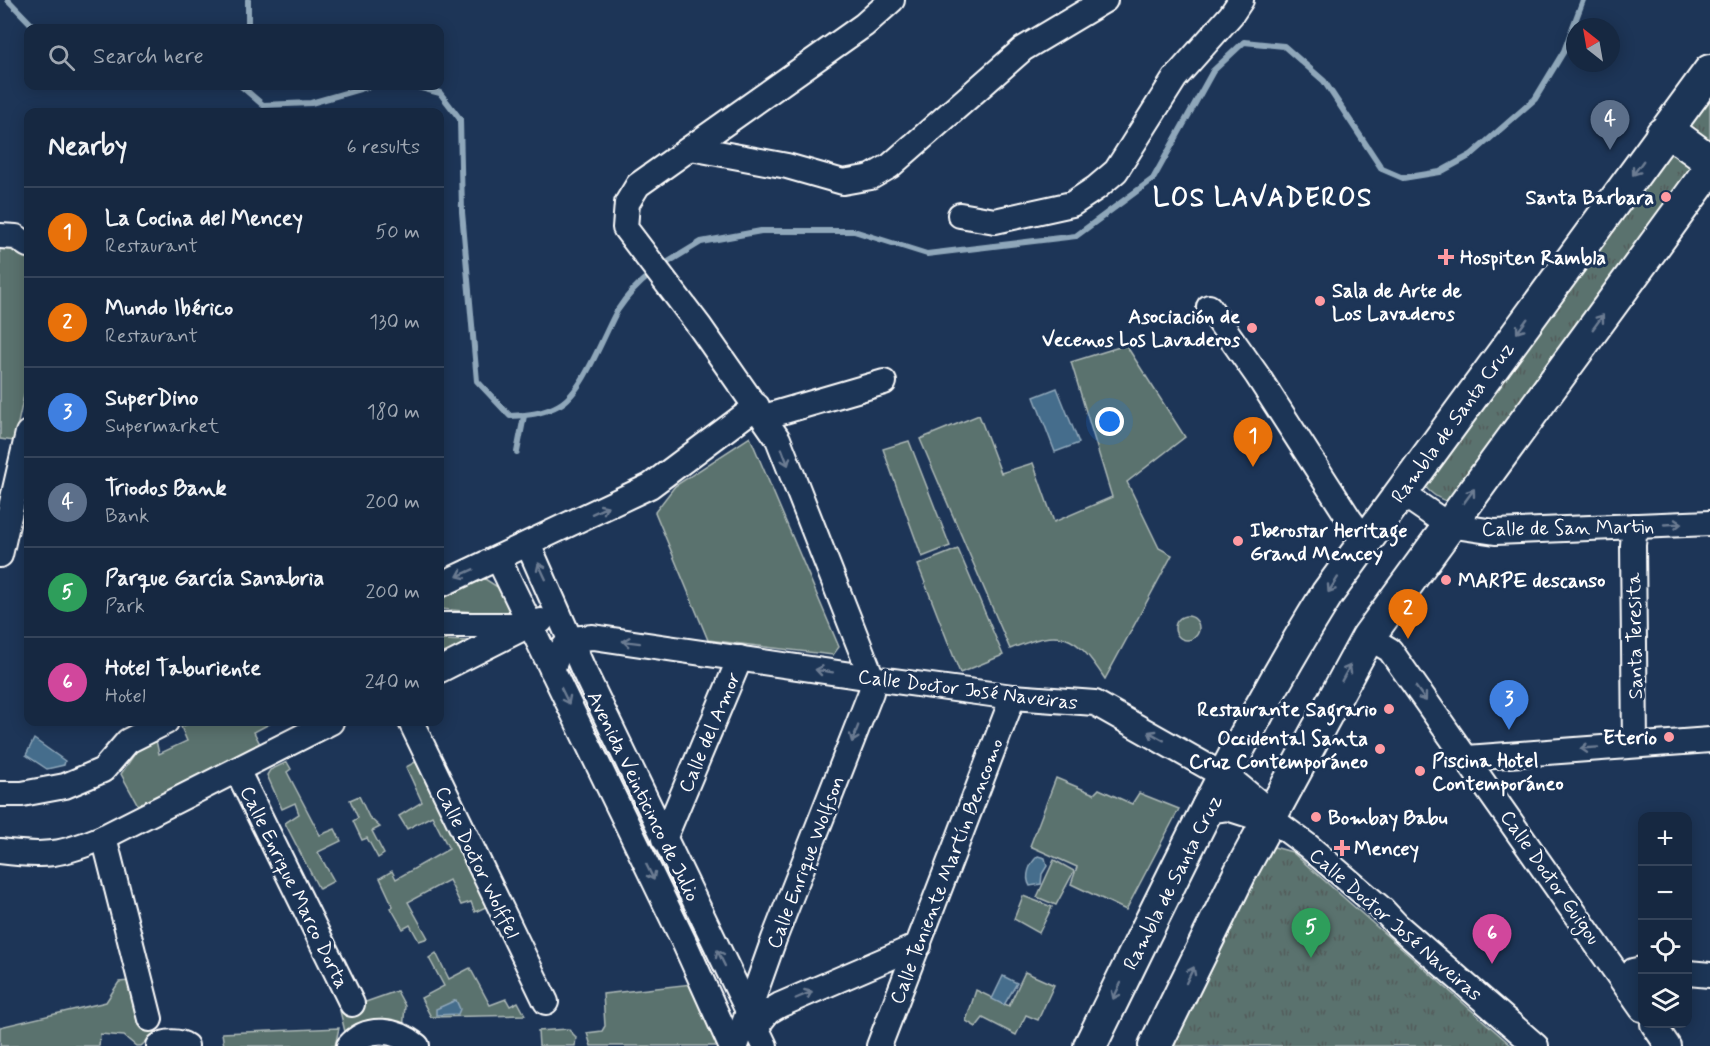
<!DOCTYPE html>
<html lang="en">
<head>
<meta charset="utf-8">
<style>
  body { margin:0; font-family:Mynerve,sans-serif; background:#1f3048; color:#f1f3f6 }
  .controls { position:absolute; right:18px; bottom:18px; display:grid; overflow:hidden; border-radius:12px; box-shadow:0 3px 15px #0003 }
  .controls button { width:54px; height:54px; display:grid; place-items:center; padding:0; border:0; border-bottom:2px solid #35445a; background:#162841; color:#f1f3f6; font:30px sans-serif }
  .compass { position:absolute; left:1566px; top:18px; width:54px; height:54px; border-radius:50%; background:#162841; box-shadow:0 3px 15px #0003; rotate:329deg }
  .you { position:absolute; left:1110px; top:422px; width:21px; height:21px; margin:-15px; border:4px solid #fff; border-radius:50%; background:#1a73e8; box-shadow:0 0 0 9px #1a73e833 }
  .badge { display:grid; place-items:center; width:39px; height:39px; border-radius:50%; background:#8abfa5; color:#fff; font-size:20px; font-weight:700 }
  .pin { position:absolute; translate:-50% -50px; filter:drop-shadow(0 2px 3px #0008) }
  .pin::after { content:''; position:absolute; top:32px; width:21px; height:18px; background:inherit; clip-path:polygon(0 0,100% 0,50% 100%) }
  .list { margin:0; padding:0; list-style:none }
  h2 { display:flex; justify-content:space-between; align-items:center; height:78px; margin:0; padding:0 24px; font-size:26px }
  h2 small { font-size:20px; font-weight:400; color:#9ea6b1 }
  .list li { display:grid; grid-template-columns:39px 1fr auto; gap:18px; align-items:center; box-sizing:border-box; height:90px; padding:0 24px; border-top:2px solid #35445a }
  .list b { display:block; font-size:22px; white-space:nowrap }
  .list p { margin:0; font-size:20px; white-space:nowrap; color:#9ea6b1 }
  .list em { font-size:20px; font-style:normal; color:#9ea6b1 }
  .icon { flex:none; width:33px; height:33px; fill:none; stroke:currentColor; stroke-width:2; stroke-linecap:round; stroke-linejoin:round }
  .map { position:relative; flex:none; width:1710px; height:1046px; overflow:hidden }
  .search { position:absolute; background:#162841; box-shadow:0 3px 15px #0003; left:24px; top:24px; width:420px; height:66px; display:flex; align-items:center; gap:15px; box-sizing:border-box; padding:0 21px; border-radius:12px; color:#9ea6b1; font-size:22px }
  .panel { position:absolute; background:#162841; box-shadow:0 3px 15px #0003; left:24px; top:108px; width:420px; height:618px; border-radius:12px }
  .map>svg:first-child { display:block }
  .park { fill:url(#park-tufts); stroke:#acb8b6; stroke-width:1.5 }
  .garden { fill:#5a726e; stroke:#acb8b6; stroke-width:1.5 }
  .water { fill:#446d8c; stroke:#8fa7ba; stroke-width:1.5 }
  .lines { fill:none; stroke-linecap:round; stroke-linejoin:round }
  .stream { stroke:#8fa7ba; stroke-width:6 }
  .minor-casing { stroke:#fff; stroke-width:28 }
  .major-casing { stroke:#fff; stroke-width:36 }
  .minor { stroke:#1d3557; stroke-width:24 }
  .major { stroke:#1d3557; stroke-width:32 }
  .oneway { stroke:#6c7c92 }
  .poi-dot { fill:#ff9aa2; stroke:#1d3557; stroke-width:2 }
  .labels { text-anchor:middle; stroke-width:6; stroke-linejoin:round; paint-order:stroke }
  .poi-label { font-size:20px; font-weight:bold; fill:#fff; stroke:#1d3557; text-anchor:start }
  .street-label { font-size:20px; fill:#fff; stroke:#1d3557 }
  .district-label { font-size:26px; font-weight:bold; letter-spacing:1.5px; fill:#fff; stroke:#1d3557 }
</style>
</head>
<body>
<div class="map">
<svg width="1710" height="1046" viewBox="0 0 1710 1046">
  <defs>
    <pattern id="park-tufts" width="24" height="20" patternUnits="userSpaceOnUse" patternTransform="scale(1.5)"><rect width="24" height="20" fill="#5a726e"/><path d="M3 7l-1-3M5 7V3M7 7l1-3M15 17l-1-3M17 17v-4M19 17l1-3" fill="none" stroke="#525b5a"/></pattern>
  </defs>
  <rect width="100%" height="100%" fill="#1d3557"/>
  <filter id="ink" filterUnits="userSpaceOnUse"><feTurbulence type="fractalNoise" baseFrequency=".0167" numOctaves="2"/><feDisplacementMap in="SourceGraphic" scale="12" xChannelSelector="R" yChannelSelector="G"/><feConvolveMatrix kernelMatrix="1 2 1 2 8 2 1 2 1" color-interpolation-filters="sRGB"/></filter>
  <g filter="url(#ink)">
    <g class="park">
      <polygon points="1710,85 1710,142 1683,122"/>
      <path d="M1672,149L1696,166L1452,502C1439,501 1427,491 1421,480Z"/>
      <polygon points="1267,845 1292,852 1512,1046 1167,1046"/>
    </g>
    <g class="garden">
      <polygon points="0,246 16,248 28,258 28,378 14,441 0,439"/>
      <path d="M1126,345L1185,437L1127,482L1159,548L1172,555L1105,679C1074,632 1062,628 1010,649L920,439L979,415L1001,473L1033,463L1054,522L1112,497L1071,362Z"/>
      <polygon points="750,437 839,647 833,655 708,640 655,512 675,486"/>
      <polygon points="909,441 950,546 922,557 883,449"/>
      <polygon points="958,549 1003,655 960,673 918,565"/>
      <polygon points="485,579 499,588 510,612 487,613 440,609 440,595 476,580"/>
      <circle cx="1187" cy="628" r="12"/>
      <polygon points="440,640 471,641 440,658"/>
      <polygon points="192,722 273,722 254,732 260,744 138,805 121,774 138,749 156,740 159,754 187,741 181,727"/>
      <polygon points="417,761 488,906 475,912 471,902 461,905 449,880 408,902 428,938 419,941 410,925 403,929 391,908 393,906 380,878 392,871 396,879 449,849 432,816 407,829 399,816 422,802 406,767"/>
      <polygon points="287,762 291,769 287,772 320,835 335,829 341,841 318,852 334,881 319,889 285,823 299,814 295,803 282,809 267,775 270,770"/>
      <polygon points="1056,778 1094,794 1099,789 1132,804 1139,793 1179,809 1126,910 1071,884 1077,867 1030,846"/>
      <polygon points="359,796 369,817 380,827 372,831 384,854 378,858 367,838 362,840 353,821 358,818 350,800"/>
      <polygon points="1054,860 1074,871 1056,905 1037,897"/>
      <polygon points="1023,896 1052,907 1039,933 1014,919"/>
      <polygon points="436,953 449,979 470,968 490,1005 506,999 510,1006 518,1002 525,1015 431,1017 421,998 444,986 429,958"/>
      <polygon points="1025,972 1054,985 1038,1020 1026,1015 1016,1035 983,1018 976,1027 966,1021 976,990 1009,1006"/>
      <polygon points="129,981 138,1025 152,1028 154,1034 141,1046 136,1046 124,1036 100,1034 99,1046 0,1046 0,1027 106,1002 119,982"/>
      <polygon points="692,984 720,1046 591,1046 587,1033 602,1031 605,1026 603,994"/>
      <polygon points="397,991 405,1006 403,1031 346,1036 340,1011"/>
      <polygon points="339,1028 335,1046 224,1046 222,1033"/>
      <polygon points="568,1029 576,1037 575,1046 539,1046 538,1031"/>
    </g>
    <g class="water">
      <polygon points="1057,388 1079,443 1055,452 1034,397"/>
      <polygon points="34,739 65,761 64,765 47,769 26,755"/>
      <path d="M1038,856L1045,858L1047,866L1042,874L1041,884L1030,886C1024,876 1030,863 1038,856Z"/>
      <polygon points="1003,976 1017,983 1004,1005 992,999"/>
      <polygon points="456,1000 460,1009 458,1014 436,1015 436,1009"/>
    </g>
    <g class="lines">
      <g class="stream">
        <polyline points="8,0 35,28"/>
        <polyline points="248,28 248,0"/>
        <polyline points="241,86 263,105 311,103 370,86"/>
        <path d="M414,86L440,93L460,119L462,212L477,381L510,416C528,415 543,414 559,405C583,393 604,334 617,311C626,297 639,283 652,273"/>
        <polyline points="660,267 701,242 761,231 854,231 927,254 1076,236 1153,179 1213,71 1244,42 1284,46 1324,81 1382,169 1403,178 1440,172 1471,155 1535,99 1564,51 1583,0"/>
        <polyline points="517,452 524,416"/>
      </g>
      <defs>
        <g id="minor">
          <polyline points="691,148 787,166 843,182 871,177 890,166 1023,49 1105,0"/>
          <polyline points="960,215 995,221 1072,204 1096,188 1116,171 1175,78 1231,15 1241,0"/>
          <polyline points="0,236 16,237 28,245"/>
          <polyline points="1209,307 1257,375 1350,520 1356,528 1369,535"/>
          <polyline points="764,417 884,382"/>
          <polyline points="1400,492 1448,525 1495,532 1710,523"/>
          <polyline points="528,544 583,669 765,1046"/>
          <polyline points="0,555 28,433"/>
          <polyline points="498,558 685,944 731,1046"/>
          <polyline points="440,585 650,486 757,406"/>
          <polyline points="440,625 530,625 541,621"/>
          <polyline points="1368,637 1390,650 1642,1009"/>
          <polyline points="440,670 523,628"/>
          <polyline points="552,670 558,654 571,639 593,637 872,678 1013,697 1095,703 1233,781 1256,800 1269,817 1308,846 1383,910 1397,925 1536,1046"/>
          <polyline points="411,722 546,1002"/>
          <polyline points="1635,745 1633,545 1635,526"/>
          <polyline points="1467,758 1710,740"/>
          <polyline points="237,770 352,1004"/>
          <polyline points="0,794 22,794 65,786 103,770 128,741 166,722"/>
          <polyline points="104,837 150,1019"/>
          <polyline points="664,839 740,658"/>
          <path d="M0,851C45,857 62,855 104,837L331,722"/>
          <polyline points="1688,973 1710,975"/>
          <polyline points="1622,979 1633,971 1642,969"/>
          <polyline points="1653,1024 1668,1046"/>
          <polyline points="756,1027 768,1012 780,1005 919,945"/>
          <path d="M159,1046C166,1041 179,1041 186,1046"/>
          <path d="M349,1046C368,1024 397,1030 417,1046"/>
          <polyline points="736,1046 774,939 871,692 872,678 778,439 700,327 625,228 627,203 638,185 864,25 892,0"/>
          <polyline points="879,1046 1013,697"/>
        </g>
        <g id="major">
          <polyline points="1662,134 1680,139 1710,161"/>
          <polyline points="1208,807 1228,804 1269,817"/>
          <path d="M1090,1046C1165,894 1237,738 1327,594L1710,71"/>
          <polyline points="1155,1046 1241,871 1368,637 1710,169"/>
        </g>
      </defs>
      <use href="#minor" class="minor-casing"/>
      <use href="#major" class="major-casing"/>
      <use href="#minor" class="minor"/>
      <use href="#major" class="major"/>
    </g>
    <defs><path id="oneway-shaft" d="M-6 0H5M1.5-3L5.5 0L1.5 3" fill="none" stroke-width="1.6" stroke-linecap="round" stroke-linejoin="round" transform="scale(1.5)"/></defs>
    <g class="oneway">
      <use href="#oneway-shaft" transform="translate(1638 168) rotate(126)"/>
      <use href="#oneway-shaft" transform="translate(1598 322) rotate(-54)"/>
      <use href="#oneway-shaft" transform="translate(1522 326) rotate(126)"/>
      <use href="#oneway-shaft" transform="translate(785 457) rotate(69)"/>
      <use href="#oneway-shaft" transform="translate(1469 496) rotate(-54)"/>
      <use href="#oneway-shaft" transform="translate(600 510) rotate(-25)"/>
      <use href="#oneway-shaft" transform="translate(1673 524) rotate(-3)"/>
      <use href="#oneway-shaft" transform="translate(542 571) rotate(-115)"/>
      <use href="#oneway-shaft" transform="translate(465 573) rotate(156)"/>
      <use href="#oneway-shaft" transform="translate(1333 585) rotate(123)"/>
      <use href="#oneway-shaft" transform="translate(631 642) rotate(-173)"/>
      <use href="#oneway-shaft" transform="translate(824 671) rotate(-171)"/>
      <use href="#oneway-shaft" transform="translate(1346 673) rotate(-61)"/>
      <use href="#oneway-shaft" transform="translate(1421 694) rotate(54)"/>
      <use href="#oneway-shaft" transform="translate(565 696) rotate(64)"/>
      <use href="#oneway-shaft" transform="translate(855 734) rotate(111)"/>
      <use href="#oneway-shaft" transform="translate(1156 736) rotate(-151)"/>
      <use href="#oneway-shaft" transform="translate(1589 748) rotate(176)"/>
      <use href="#oneway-shaft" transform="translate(650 872) rotate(64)"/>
      <use href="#oneway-shaft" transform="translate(721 958) rotate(-116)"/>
      <use href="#oneway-shaft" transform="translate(1190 975) rotate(-64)"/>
      <use href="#oneway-shaft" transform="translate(1117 991) rotate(116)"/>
      <use href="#oneway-shaft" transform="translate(804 995) rotate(-23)"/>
    </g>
  </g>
  <g class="poi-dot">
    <circle cx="1666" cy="197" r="6"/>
    <path d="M1443 248h6v6h6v6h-6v6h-6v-6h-6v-6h6z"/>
    <circle cx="1320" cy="301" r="6"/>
    <circle cx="1252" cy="328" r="6"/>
    <circle cx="1238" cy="541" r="6"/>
    <circle cx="1446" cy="580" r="6"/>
    <circle cx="1389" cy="709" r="6"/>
    <circle cx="1669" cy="737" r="6"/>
    <circle cx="1380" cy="749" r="6"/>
    <circle cx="1420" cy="771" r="6"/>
    <circle cx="1316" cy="817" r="6"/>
    <path d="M1339 839h6v6h6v6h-6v6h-6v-6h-6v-6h6z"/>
  </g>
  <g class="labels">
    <g class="poi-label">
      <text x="1654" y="204" text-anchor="end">Santa Barbara</text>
      <text x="1460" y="264">Hospiten Rambla</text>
      <text x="1332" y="297">Sala de Arte de<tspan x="1332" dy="23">Los Lavaderos</tspan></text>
      <text x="1240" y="323" text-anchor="end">Asociación de<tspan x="1240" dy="23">Vecenos Los Lavaderos</tspan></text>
      <text x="1250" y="537">Iberostar Heritage<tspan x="1250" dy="23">Grand Mencey</tspan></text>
      <text x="1458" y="587">MARPE descanso</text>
      <text x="1377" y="716" text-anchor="end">Restaurante Sagrario</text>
      <text x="1657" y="744" text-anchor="end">Eterio</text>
      <text x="1368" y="745" text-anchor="end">Occidental Santa<tspan x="1368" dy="23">Cruz Contemporáneo</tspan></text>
      <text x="1432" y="767">Piscina Hotel<tspan x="1432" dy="23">Contemporáneo</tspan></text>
      <text x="1328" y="824">Bombay Babu</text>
      <text x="1354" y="855">Mencey</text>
    </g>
    <g class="street-label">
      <text transform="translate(1452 422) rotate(-54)" y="7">Rambla de Santa Cruz</text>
      <text transform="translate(1568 527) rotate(-1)" y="7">Calle de San Martin</text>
      <text transform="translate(1634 636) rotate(-91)" y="7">Santa Teresita</text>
      <text transform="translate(968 689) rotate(7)" y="7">Calle Doctor José Naveiras</text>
      <text transform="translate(709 732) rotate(-67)" y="7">Calle del Amor</text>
      <text transform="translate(644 796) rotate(64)" y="7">Avenida Veinticinco de Julio</text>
      <text transform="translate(478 862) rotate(64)" y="7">Calle Doctor Wolffel</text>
      <text transform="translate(805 862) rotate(-69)" y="7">Calle Enrique Wolfson</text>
      <text transform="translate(946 871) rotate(-69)" y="7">Calle Teniente Martín Bencomo</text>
      <text transform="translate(1551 877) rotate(55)" y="7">Calle Doctor Guigou</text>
      <text transform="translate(1172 882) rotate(-63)" y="7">Rambla de Santa Cruz</text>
      <text transform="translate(295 887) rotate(64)" y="7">Calle Enrique Marco Dorta</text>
      <text transform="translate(1396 924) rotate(41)" y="7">Calle Doctor José Naveiras</text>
    </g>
    <g class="district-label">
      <text x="1263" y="206">LOS LAVADEROS</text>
    </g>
  </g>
</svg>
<div class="controls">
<button>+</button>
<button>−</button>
<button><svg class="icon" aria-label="locate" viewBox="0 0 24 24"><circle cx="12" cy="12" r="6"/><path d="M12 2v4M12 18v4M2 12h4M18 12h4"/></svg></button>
<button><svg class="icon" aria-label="layers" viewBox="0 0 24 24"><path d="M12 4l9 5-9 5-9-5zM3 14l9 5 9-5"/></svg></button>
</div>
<svg class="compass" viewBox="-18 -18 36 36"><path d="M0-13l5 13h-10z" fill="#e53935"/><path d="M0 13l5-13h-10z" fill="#9ea6b1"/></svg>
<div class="you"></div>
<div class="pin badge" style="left:1253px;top:467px;background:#e8710a">1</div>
<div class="pin badge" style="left:1408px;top:639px;background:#e8710a">2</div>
<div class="pin badge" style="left:1509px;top:730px;background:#3f7fe0">3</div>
<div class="pin badge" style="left:1610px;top:150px;background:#5c6f8a">4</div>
<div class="pin badge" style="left:1311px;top:958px;background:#2e9e5b">5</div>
<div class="pin badge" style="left:1492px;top:964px;background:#d1479c">6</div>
<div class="search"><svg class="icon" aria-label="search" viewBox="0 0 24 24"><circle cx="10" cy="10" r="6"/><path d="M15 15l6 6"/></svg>Search here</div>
<section class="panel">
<h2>Nearby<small>6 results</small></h2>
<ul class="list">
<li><span class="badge" style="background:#e8710a">1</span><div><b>La Cocina del Mencey</b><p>Restaurant</p></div><em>50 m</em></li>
<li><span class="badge" style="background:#e8710a">2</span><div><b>Mundo Ibérico</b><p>Restaurant</p></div><em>130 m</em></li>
<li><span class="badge" style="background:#3f7fe0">3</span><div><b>SuperDino</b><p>Supermarket</p></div><em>180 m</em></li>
<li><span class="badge" style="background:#5c6f8a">4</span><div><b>Triodos Bank</b><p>Bank</p></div><em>200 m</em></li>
<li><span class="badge" style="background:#2e9e5b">5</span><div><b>Parque García Sanabria</b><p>Park</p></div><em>200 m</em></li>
<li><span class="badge" style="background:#d1479c">6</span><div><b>Hotel Taburiente</b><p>Hotel</p></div><em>240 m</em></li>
</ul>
</section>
</div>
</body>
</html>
